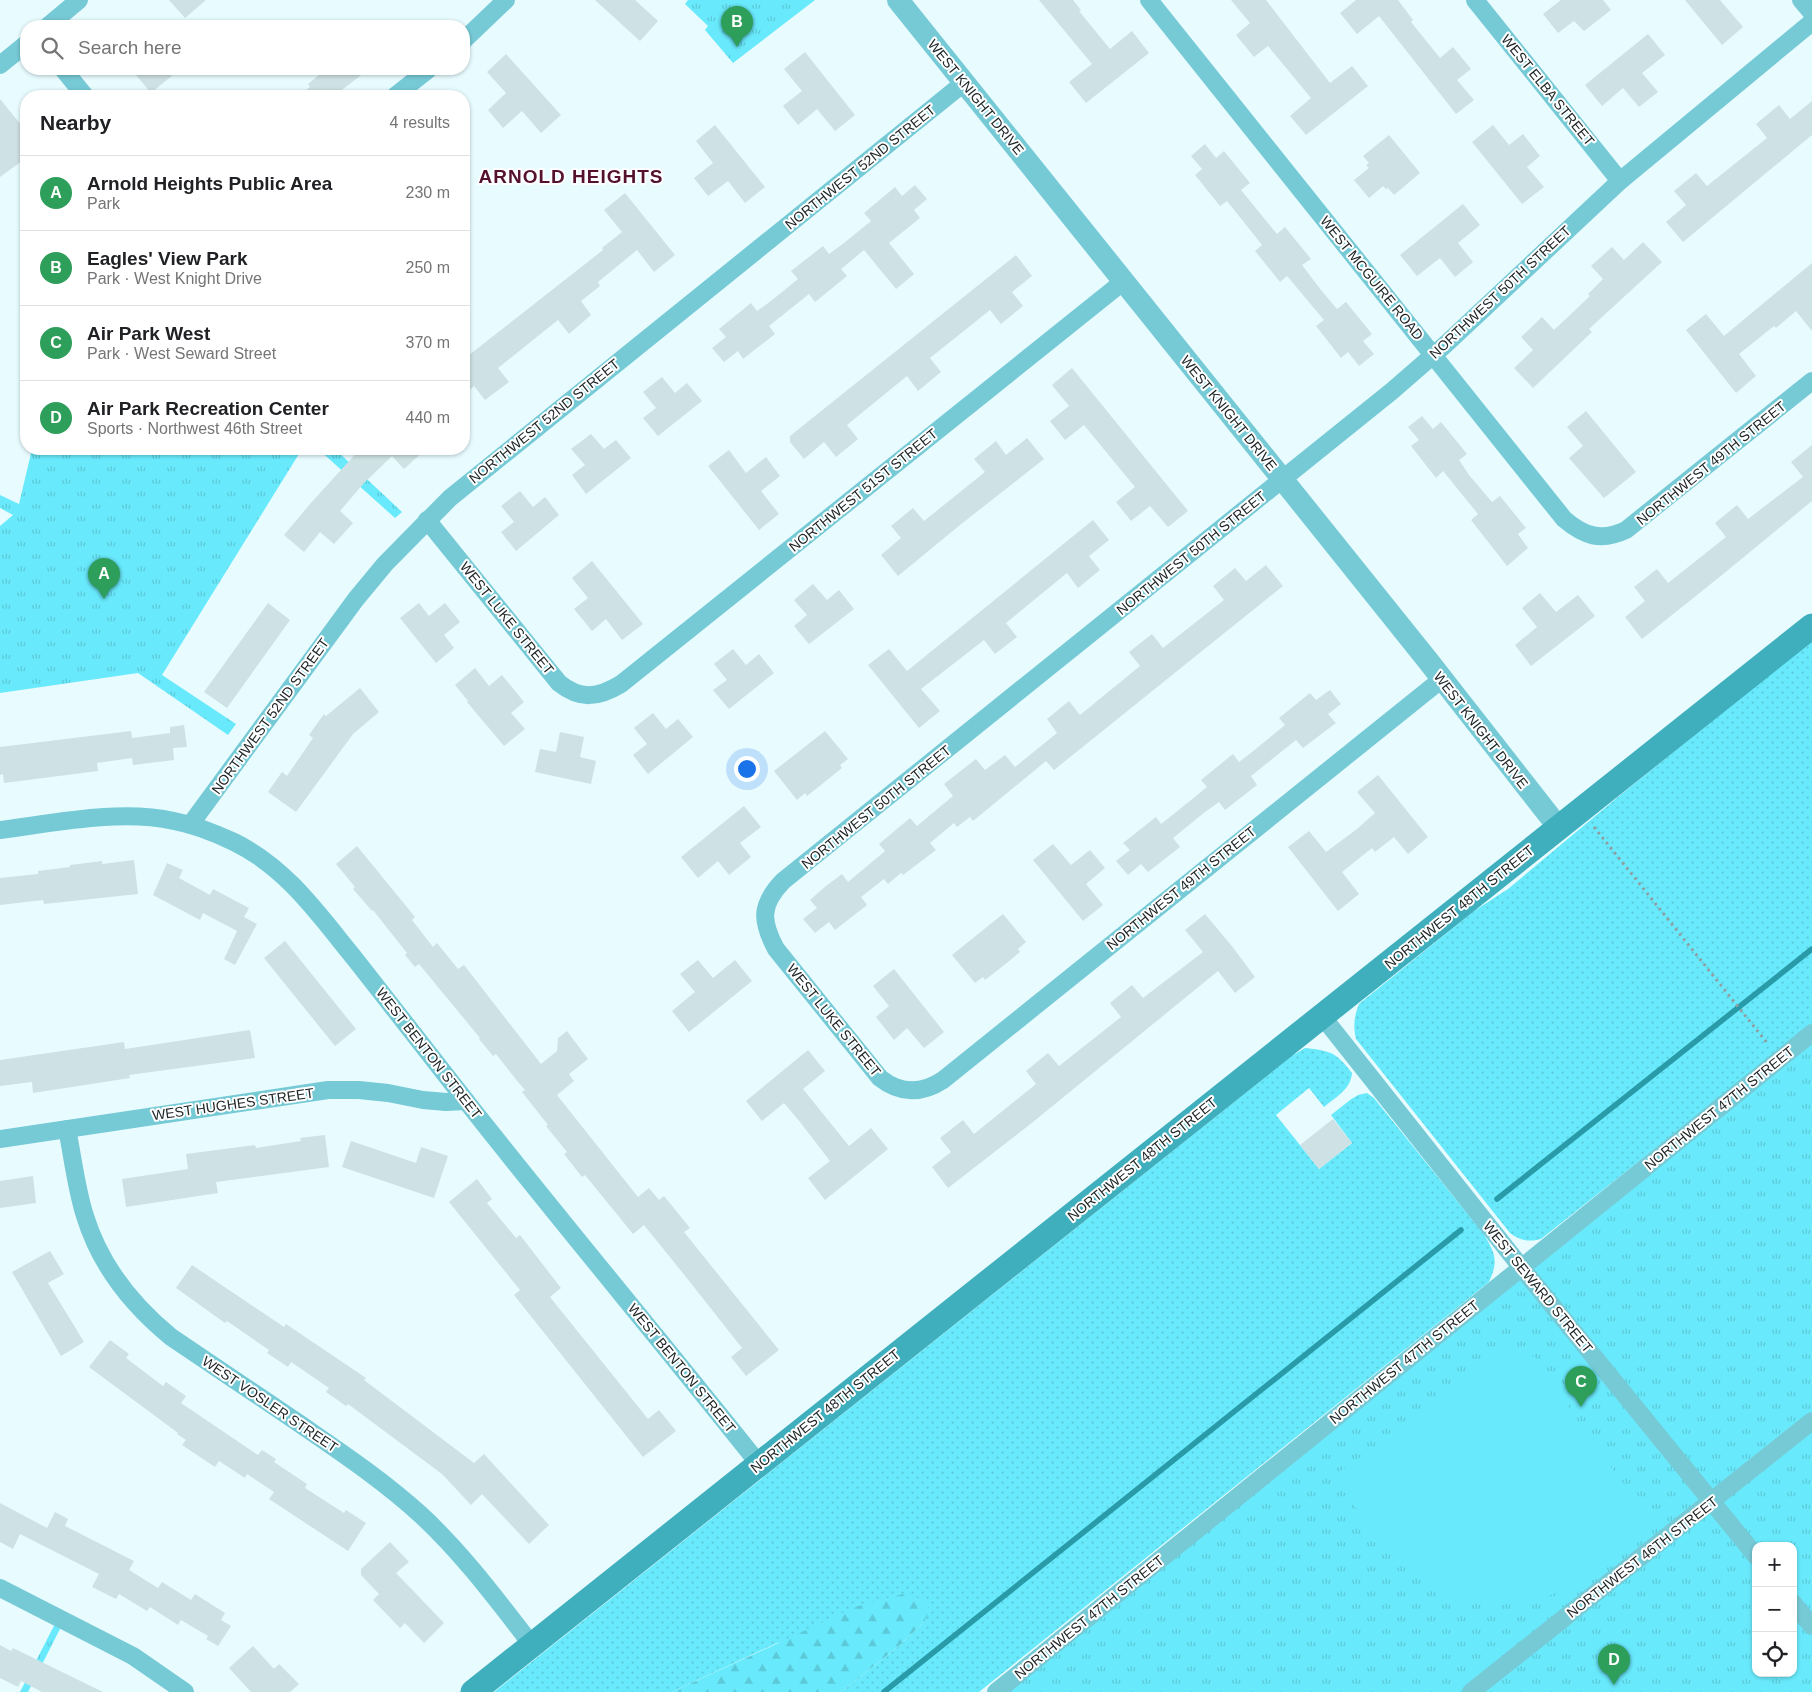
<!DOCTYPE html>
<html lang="en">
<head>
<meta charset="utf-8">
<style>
  body { margin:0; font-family:Arial,sans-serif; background:#f6f6f6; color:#202124 }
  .controls { position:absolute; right:15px; bottom:15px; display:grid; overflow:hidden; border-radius:10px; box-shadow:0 1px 4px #0004 }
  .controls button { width:45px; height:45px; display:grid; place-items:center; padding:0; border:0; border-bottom:1px solid #e0e0e0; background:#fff; color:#202124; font:25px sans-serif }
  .you { position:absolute; left:746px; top:768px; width:18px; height:18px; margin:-12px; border:4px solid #fff; border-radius:50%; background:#1a73e8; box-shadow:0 0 0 8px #1a73e833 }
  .badge { display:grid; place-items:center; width:32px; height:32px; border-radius:50%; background:#b22968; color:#fff; font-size:16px; font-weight:700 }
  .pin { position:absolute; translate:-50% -41px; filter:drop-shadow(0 1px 2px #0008) }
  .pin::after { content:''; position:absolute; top:26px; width:18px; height:15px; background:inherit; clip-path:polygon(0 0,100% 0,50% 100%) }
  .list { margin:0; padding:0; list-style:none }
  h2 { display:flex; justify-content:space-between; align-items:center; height:65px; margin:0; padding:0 20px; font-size:21px }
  h2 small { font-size:16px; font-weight:400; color:#757577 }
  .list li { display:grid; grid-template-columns:32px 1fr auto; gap:15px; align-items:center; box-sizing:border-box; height:75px; padding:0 20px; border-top:1px solid #e0e0e0 }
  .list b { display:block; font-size:19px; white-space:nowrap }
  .list p { margin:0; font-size:16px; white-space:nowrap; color:#757577 }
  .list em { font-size:16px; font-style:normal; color:#757577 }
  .icon { flex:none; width:28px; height:28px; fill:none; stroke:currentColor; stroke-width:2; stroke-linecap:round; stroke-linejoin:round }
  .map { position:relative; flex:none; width:1812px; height:1692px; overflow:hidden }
  .search { position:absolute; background:#fff; box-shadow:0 1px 4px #0004; left:20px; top:20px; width:450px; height:55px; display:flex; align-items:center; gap:12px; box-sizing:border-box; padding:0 18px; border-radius:20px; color:#757577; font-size:19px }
  .panel { position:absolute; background:#fff; box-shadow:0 1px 4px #0004; left:20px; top:90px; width:450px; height:365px; border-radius:20px }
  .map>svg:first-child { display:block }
  .grass { fill:url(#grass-dots) }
  .forest { fill:url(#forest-firs) }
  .park { fill:url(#park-tufts); fill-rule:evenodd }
  .pitch { fill:#69eafc }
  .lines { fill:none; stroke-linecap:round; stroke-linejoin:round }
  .stream { stroke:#289aa8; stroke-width:5.5 }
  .building { fill:#cee1e4 }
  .path { stroke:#909ea1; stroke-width:3; stroke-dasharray:2.5 4; stroke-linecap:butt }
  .minor { stroke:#76cad6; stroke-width:18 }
  .tertiary { stroke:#76cad6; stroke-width:22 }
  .secondary { stroke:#3faebd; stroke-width:25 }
  .labels { text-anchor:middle; stroke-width:4; stroke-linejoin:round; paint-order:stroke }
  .street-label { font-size:14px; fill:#202729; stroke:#fff }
  .district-label { font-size:19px; font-weight:bold; letter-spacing:1px; fill:#54122f; stroke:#fff }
</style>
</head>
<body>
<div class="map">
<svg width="1812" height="1692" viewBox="0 0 1812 1692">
  <defs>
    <pattern id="grass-dots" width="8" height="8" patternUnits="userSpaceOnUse" patternTransform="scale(1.25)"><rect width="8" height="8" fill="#69eafc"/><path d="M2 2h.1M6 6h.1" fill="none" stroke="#5bc9d8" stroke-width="1.8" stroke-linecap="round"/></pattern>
    <pattern id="forest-firs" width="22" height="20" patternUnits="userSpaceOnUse" patternTransform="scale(1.25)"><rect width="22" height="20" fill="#69eafc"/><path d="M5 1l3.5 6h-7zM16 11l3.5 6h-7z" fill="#5bc9d8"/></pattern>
    <pattern id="park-tufts" width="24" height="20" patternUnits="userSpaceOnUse" patternTransform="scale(1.25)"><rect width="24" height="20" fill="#69eafc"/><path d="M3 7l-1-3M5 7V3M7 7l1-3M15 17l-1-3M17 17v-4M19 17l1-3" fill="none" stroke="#5bc9d8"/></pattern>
  </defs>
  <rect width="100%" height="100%" fill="#e8fcff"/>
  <g class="grass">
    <path d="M1812,640V1024L1541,1239C1528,1242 1521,1241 1510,1233L1356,1039C1353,1026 1354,1017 1359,1004L1474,911L1508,889L1618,797Z"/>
    <path d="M1305,1048C1331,1051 1336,1052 1352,1073C1351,1089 1336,1097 1324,1107L1309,1088L1276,1115L1319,1169L1352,1143L1331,1115L1350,1100L1358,1095L1367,1093L1374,1098L1483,1233C1495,1253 1499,1260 1489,1282L979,1692H841L899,1646L924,1622L777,1643L672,1692H494L1258,1083L1290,1057Z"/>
  </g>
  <polygon class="forest" points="903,1594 922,1599 930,1610 924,1622 899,1646 841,1692 672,1692 858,1606"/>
  <g class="park">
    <polygon points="688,0 815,0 733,63 705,30 708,26 685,4"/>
    <polygon points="32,449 302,449 162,675 236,724 228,735 138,673 0,693 0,526 13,515 0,508 0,495 19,504"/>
    <polygon points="318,449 335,449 402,512 395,518"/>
    <path d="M1812,1033V1692H996ZM1756,1546H1793V1673H1756Z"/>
    <polygon points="58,1618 64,1621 28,1692 20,1692"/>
  </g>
  <polygon class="pitch" points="1498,1353 1533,1356 1576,1417 1581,1429 1653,1521 1578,1583 1544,1598 1500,1605 1453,1595 1427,1584 1405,1565 1385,1544 1332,1477 1427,1410 1449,1388"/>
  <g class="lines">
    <g class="stream">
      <polyline points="1497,1199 1812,949"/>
      <polyline points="884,1692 1461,1230"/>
    </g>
  </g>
  <g class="building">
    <polygon points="169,0 206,0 185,18"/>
    <polygon points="595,0 635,0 658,21 640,41"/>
    <polygon points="1039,0 1073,0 1081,10 1079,11 1110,49 1132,31 1149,53 1086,103 1069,82 1092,64"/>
    <polygon points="1231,0 1266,0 1330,83 1352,66 1368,86 1306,135 1290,116 1311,98 1268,46 1254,57 1236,35 1250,23"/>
    <polygon points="1356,0 1398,0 1413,20 1411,22 1440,58 1453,47 1471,69 1457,80 1474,100 1456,114 1379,16 1357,34 1340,13"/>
    <polygon points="1561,0 1603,0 1611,10 1584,31 1574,21 1558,33 1543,14"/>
    <polygon points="1685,0 1720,0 1743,27 1722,45"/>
    <polygon points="1648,34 1665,55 1642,73 1658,92 1639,107 1623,88 1602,106 1585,85"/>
    <polygon points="805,52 855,115 835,131 817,109 798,125 783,106 802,91 784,69"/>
    <polygon points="506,54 561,115 541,133 522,111 503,128 488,110 506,93 487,72"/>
    <polygon points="131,69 180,69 151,93"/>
    <polygon points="326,69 369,69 334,96 299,96 310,87 308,84"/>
    <polygon points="0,99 26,131 26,158 0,177"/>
    <polygon points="1812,101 1812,135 1683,242 1666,222 1686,205 1674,191 1696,173 1707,186 1767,138 1756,124 1779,105 1790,119"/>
    <polygon points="715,125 765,187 745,203 728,181 708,196 694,178 713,163 696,141"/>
    <polygon points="1493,125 1509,145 1523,134 1540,156 1527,167 1544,187 1522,204 1472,142"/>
    <polygon points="1389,135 1420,173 1394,195 1388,188 1386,189 1383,186 1369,198 1354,180 1369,168 1366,165 1369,163 1363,156"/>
    <polygon points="1205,144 1216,158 1224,151 1250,183 1241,190 1277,234 1285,227 1311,259 1302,265 1321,290 1337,309 1346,302 1372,334 1363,341 1374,354 1359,366 1348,352 1341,358 1316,326 1324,320 1287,276 1280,282 1255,251 1262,245 1243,221 1227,201 1220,206 1195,175 1202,169 1191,156"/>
    <polygon points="915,185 927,199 914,210 920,218 889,243 914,274 896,289 864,250 841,269 847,276 815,302 809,294 769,326 775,334 743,359 738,351 724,362 712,348 726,337 719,329 751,303 757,311 771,301 798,279 791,271 823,246 829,254 844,243 871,221 864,213 895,187 902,196"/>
    <polygon points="625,193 675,255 654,272 637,250 598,282 600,286 581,301 591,315 569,334 558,320 498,368 509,382 485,400 474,386 464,395 464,359 603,250 602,248 622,232 604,210"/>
    <polygon points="1463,204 1480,225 1458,243 1473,262 1455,277 1440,258 1417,276 1400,255"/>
    <polygon points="1643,242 1662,262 1589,329 1592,332 1533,388 1514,368 1533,350 1521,337 1542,317 1554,330 1590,296 1588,294 1603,279 1591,266 1612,247 1624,260"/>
    <polygon points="1016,255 1032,276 1012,292 1023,306 1001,324 990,310 930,358 941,372 918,391 907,376 847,425 858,439 836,457 824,442 804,459 790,442 790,436"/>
    <polygon points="1812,263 1812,331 1796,311 1776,328 1774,326 1739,354 1756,376 1736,393 1686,330 1706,314 1724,336"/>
    <polygon points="1072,368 1188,511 1168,527 1150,506 1131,521 1116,502 1135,487 1084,425 1065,440 1050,421 1069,406 1052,385"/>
    <polygon points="662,377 675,393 687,383 702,401 658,436 643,418 656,408 643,392"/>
    <polygon points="1586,411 1636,472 1604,498 1569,458 1583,446 1567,427"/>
    <polygon points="1422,416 1433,429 1441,422 1467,454 1459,460 1469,475 1492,502 1500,496 1526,528 1518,534 1528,548 1507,566 1471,520 1478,514 1443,471 1436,478 1411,446 1419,440 1408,427"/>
    <polygon points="591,434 604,449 616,440 631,458 586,494 572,475 585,465 571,449"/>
    <polygon points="1027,438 1044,459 960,525 898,576 881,555 901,538 891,526 913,508 924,521 985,472 974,459 996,441 1006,455"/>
    <polygon points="1812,445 1812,501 1722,575 1642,639 1625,617 1645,601 1634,587 1657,569 1668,583 1726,537 1715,523 1737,505 1748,519 1803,477 1791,462"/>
    <polygon points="360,449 426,449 404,469 392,456 364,483 340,511 353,523 334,544 320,532 304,552 284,535 310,504"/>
    <polygon points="729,450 746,473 766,457 780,476 761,491 779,514 759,530 708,466"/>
    <polygon points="520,491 533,507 545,497 559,515 516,551 501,532 514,522 501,506"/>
    <polygon points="1093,520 1109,540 1089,556 1100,570 1078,588 1067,573 1006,623 1017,637 995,654 984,640 921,689 940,711 919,728 868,665 889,649 907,671"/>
    <polygon points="592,561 643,624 622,640 606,619 592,631 574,609 588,598 572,578"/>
    <polygon points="1266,565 1283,586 1054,770 1046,761 973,821 970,817 957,827 954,823 930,843 936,850 903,875 901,873 888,884 884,879 861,897 867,905 835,930 829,922 815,933 803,919 817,908 810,900 826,886 842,874 848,882 885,851 879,844 910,818 917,826 953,796 944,784 976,759 985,770 1005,755 1015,767 1057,733 1047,719 1069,701 1080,715 1140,666 1129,652 1152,634 1163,648 1224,600 1213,586 1235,568 1246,581"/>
    <polygon points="813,584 827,600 839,590 854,609 809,644 794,626 807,615 794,600"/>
    <polygon points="1540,593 1556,612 1578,595 1595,616 1531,666 1515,645 1537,627 1522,608"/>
    <polygon points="268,603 290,620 227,708 204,692"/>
    <polygon points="419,603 429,616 445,603 460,622 444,635 454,648 436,663 400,618"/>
    <polygon points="733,649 746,665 759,654 774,673 729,709 713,690 727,680 714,664"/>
    <polygon points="475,668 489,686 502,675 524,702 511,713 525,729 504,746 467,702 468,701 455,685"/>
    <polygon points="360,688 379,712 353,734 296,812 268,792 282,772 287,776 313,738 309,735 324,714 326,716"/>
    <polygon points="1330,690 1341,704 1328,714 1336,723 1303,748 1296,740 1251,776 1257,785 1225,810 1219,802 1205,812 1173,838 1180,847 1148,872 1141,864 1128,875 1116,861 1130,850 1123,843 1156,817 1161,824 1175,813 1207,787 1201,780 1233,754 1239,762 1252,752 1285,725 1279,718 1310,693 1316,700"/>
    <polygon points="653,713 666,729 678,719 693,737 648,774 633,755 647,744 634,728"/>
    <polygon points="184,725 187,747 173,748 174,760 133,765 132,758 97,763 98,771 4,783 3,774 0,775 0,747 131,731 132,738 170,733 170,727"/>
    <polygon points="825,731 848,759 840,765 842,768 807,796 805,793 797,800 774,771"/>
    <polygon points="560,732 584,737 580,757 596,761 591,784 535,772 540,749 556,752"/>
    <polygon points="1378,775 1428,837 1408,854 1394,837 1375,852 1372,848 1342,872 1359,894 1338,911 1288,847 1309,831 1326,852 1357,829 1375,813 1357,792"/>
    <polygon points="744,806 761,827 740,843 751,857 729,875 718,861 698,878 681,857"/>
    <polygon points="1053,844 1071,865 1090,850 1105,868 1086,884 1103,905 1083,921 1033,860"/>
    <polygon points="357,846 415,917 412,920 433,947 437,943 458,969 464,965 541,1064 557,1051 558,1038 567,1031 588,1059 569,1074 574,1081 557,1095 638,1197 649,1188 659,1200 664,1196 690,1228 684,1232 779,1350 746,1376 731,1357 742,1348 686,1277 644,1225 633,1234 585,1175 582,1177 564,1154 567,1152 546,1126 548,1125 522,1092 525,1090 518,1082 496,1054 493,1056 479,1039 480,1038 419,964 415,967 405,955 407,953 373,910 372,911 353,889 355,887 336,864"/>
    <polygon points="134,860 138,894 44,904 43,900 0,905 0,878 38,874 38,871 70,867 70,865 102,861 102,864"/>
    <polygon points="167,863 183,870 179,878 210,895 213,889 249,908 244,917 257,924 235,965 224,959 237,931 203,913 200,920 153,895"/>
    <polygon points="1003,914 1026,942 1018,949 1020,952 1003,966 985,980 983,977 975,983 952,955"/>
    <polygon points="1205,914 1231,945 1255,977 1235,993 1218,971 1033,1122 948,1188 932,1167 951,1152 940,1138 963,1120 974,1134 1036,1084 1026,1071 1048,1053 1059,1066 1121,1017 1110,1003 1132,985 1143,998 1203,952 1185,930"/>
    <polygon points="285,941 356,1029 335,1046 264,958"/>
    <polygon points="698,960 713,978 735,960 752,981 689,1032 672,1011 695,992 680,974"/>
    <polygon points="894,969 944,1032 924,1048 907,1028 894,1040 876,1017 889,1006 873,986"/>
    <polygon points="250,1030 255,1058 129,1075 130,1078 33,1093 32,1082 0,1086 0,1060 124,1042 125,1049"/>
    <polygon points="808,1050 825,1071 803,1089 849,1146 871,1128 888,1149 825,1200 808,1178 830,1161 800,1122 784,1103 762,1121 746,1101"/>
    <polygon points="1333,1119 1352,1143 1319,1169 1300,1145"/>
    <polygon points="325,1135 329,1167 216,1182 218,1193 126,1207 122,1179 188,1169 186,1154 255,1145 256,1148 301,1141 300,1138"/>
    <polygon points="351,1141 416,1163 421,1147 448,1156 434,1198 342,1167"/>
    <polygon points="33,1176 36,1203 0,1208 0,1181"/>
    <polygon points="477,1179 492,1199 487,1203 516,1238 520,1235 561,1288 550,1297 648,1419 659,1410 676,1431 643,1457 514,1295 520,1290 449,1202"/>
    <polygon points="50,1251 64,1274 48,1283 84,1342 61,1356 12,1272"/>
    <polygon points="192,1265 284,1327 286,1324 366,1378 364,1380 474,1463 484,1454 549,1525 529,1544 482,1494 471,1505 442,1474 348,1404 346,1406 326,1392 329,1388 291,1362 288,1367 267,1353 269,1350 227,1321 225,1323 176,1288"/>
    <polygon points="110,1340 129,1354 126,1358 163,1386 166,1382 186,1396 181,1403 258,1455 262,1450 276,1459 274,1462 307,1484 305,1488 344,1513 346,1510 366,1523 348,1551 269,1499 274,1492 247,1474 245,1478 219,1461 215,1467 182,1445 186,1440 177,1434 178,1433 89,1367"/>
    <polygon points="0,1503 47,1528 55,1512 68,1519 65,1526 134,1561 129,1570 158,1588 162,1582 191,1600 195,1594 225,1613 221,1620 231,1626 218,1646 206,1639 208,1636 181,1620 178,1625 150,1607 147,1611 119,1594 116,1599 92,1587 99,1574 20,1534 13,1549 0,1542"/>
    <polygon points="390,1542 409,1562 396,1573 444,1623 424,1643 405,1623 400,1628 373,1600 379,1594 361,1575 361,1569"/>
    <polygon points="0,1645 11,1651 13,1648 103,1692 42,1692 21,1681 18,1687 0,1678"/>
    <polygon points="253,1646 274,1669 279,1664 299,1684 290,1692 251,1692 229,1668"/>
  </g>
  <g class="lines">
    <polyline class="path" points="1594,827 1768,1044"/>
    <g class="minor">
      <path d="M1149,0L1564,519C1584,536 1601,542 1626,530L1812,381"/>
      <polyline points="1475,0 1620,181"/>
      <polyline points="1801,0 1812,13"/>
      <polyline points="48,26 79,0"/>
      <polyline points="464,40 506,0"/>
      <polyline points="0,65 26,44"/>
      <polyline points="63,69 85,96"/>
      <polyline points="395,96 429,69"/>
      <path d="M427,520L559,683C580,700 598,698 621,684L1124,281"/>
      <path d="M1442,679L943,1080C922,1094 900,1094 880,1078L776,949C761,921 760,905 783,881L1392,391L1446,344L1620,181L1812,22"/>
      <polyline points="190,825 356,599 385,564 450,498 965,82"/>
      <path d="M0,830C55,823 120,809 174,821C195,825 215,833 234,842C286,867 319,915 355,959C392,1006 429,1053 466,1101C562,1223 662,1342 759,1464"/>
      <polyline points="1322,1016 1521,1267 1756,1556"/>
      <path d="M67,1129C73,1158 76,1188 85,1216C100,1265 132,1305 171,1337C214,1366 257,1395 300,1424C342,1453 384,1481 421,1515C463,1554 497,1600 532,1645"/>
      <polyline points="0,1139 328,1090 359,1090 388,1093 423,1100 446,1102 466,1101"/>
      <polyline points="0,1588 133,1656 185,1692"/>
      <polyline points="1793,1603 1812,1626"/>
      <polyline points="996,1692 1812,1033"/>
      <polyline points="1471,1692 1812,1421"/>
    </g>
    <polyline class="tertiary" points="898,0 1429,662 1559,828"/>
    <polyline class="secondary" points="473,1692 1812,626"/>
  </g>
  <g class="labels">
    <g class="street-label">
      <text transform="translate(1548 90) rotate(51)" y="5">WEST ELBA STREET</text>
      <text transform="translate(976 97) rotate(51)" y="5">WEST KNIGHT DRIVE</text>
      <text transform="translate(860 167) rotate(-39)" y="5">NORTHWEST 52ND STREET</text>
      <text transform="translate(1372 278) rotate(51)" y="5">WEST MCGUIRE ROAD</text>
      <text transform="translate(1500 292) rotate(-43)" y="5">NORTHWEST 50TH STREET</text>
      <text transform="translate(1229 413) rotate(51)" y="5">WEST KNIGHT DRIVE</text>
      <text transform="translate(544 421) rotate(-39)" y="5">NORTHWEST 52ND STREET</text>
      <text transform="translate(1711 463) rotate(-39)" y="5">NORTHWEST 49TH STREET</text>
      <text transform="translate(863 490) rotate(-39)" y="5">NORTHWEST 51ST STREET</text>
      <text transform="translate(1191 553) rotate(-39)" y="5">NORTHWEST 50TH STREET</text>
      <text transform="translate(507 618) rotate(51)" y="5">WEST LUKE STREET</text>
      <text transform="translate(270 716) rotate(-54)" y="5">NORTHWEST 52ND STREET</text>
      <text transform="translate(1481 730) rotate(52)" y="5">WEST KNIGHT DRIVE</text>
      <text transform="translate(876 807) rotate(-39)" y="5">NORTHWEST 50TH STREET</text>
      <text transform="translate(1181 888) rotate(-39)" y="5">NORTHWEST 49TH STREET</text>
      <text transform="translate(1459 907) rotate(-39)" y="5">NORTHWEST 48TH STREET</text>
      <text transform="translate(834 1020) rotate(51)" y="5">WEST LUKE STREET</text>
      <text transform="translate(429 1053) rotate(52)" y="5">WEST BENTON STREET</text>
      <text transform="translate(233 1104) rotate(-8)" y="5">WEST HUGHES STREET</text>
      <text transform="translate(1719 1108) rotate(-39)" y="5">NORTHWEST 47TH STREET</text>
      <text transform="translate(1142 1159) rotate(-39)" y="5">NORTHWEST 48TH STREET</text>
      <text transform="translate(1538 1287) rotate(51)" y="5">WEST SEWARD STREET</text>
      <text transform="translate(1404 1362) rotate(-39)" y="5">NORTHWEST 47TH STREET</text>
      <text transform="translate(682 1368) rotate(51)" y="5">WEST BENTON STREET</text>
      <text transform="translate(270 1404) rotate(34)" y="5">WEST VOSLER STREET</text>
      <text transform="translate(825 1411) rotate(-39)" y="5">NORTHWEST 48TH STREET</text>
      <text transform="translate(1642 1557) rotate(-38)" y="5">NORTHWEST 46TH STREET</text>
      <text transform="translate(1089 1617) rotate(-39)" y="5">NORTHWEST 47TH STREET</text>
    </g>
    <g class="district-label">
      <text x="571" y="183">ARNOLD HEIGHTS</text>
    </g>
  </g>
</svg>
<div class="controls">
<button>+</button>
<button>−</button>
<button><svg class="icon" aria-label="locate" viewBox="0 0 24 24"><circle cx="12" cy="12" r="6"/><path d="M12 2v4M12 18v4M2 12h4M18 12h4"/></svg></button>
</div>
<div class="you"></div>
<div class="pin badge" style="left:104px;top:599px;background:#2e9e5b">A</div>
<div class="pin badge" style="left:737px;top:47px;background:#2e9e5b">B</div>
<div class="pin badge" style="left:1581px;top:1407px;background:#2e9e5b">C</div>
<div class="pin badge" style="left:1614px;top:1685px;background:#2e9e5b">D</div>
<div class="search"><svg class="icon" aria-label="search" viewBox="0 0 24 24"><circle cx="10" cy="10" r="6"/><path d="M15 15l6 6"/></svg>Search here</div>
<section class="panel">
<h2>Nearby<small>4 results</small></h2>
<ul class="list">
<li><span class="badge" style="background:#2e9e5b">A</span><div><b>Arnold Heights Public Area</b><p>Park</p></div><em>230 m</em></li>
<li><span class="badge" style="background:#2e9e5b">B</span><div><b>Eagles' View Park</b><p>Park · West Knight Drive</p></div><em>250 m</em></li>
<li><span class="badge" style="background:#2e9e5b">C</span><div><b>Air Park West</b><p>Park · West Seward Street</p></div><em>370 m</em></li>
<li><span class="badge" style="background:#2e9e5b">D</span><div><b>Air Park Recreation Center</b><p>Sports · Northwest 46th Street</p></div><em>440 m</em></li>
</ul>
</section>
</div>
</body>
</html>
